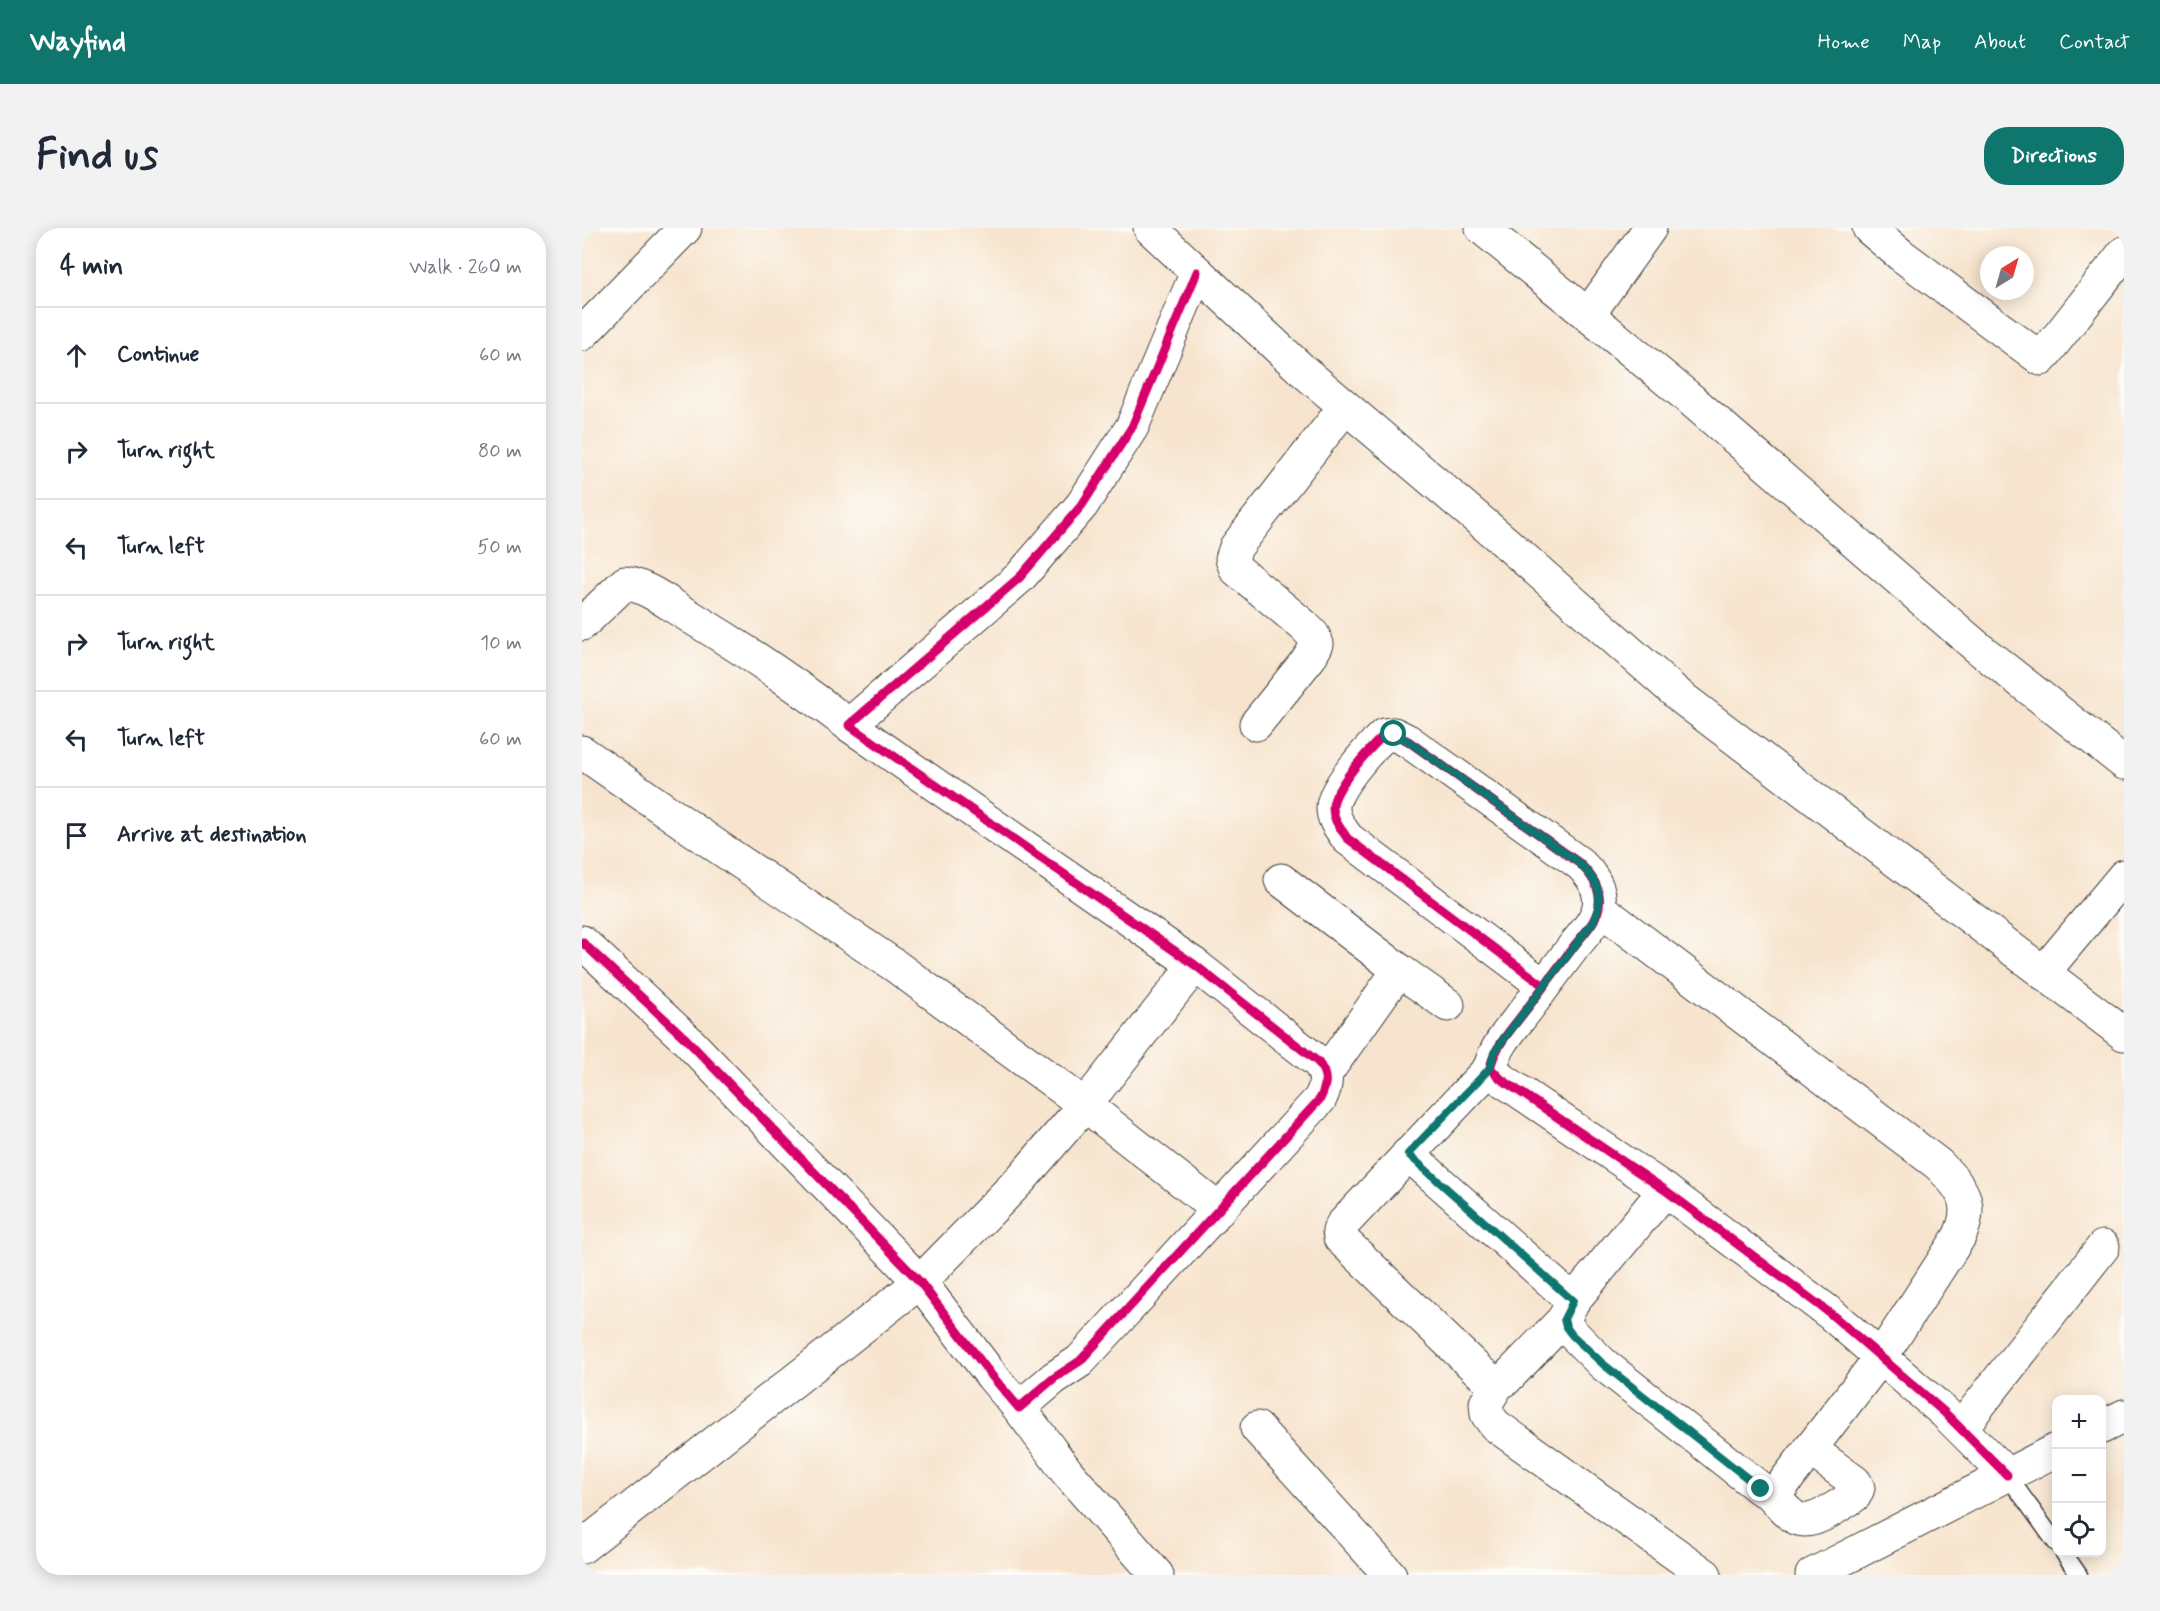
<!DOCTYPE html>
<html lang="en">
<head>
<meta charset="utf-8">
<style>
  body { margin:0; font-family:Mynerve,sans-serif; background:#f2f2f3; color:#1f2937 }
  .controls { position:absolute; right:18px; bottom:18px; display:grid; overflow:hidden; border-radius:12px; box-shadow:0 3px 15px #0003 }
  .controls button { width:54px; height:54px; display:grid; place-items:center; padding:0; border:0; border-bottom:2px solid #e0e1e3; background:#fff; color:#1f2937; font:30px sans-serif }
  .compass { position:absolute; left:1398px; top:18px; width:54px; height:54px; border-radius:50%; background:#fff; box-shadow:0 3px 15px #0003; rotate:37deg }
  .stop { position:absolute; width:18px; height:18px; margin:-14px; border:4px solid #0f766e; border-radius:50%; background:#fff }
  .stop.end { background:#0f766e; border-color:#fff; box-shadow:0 2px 6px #0008 }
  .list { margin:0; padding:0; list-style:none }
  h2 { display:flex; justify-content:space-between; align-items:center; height:78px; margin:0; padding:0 24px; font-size:26px }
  h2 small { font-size:20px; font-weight:400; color:#747a83 }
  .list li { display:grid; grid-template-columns:39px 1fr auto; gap:18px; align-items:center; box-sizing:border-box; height:96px; padding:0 24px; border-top:2px solid #e0e1e3 }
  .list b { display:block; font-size:22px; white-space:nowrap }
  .list em { font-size:20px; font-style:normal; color:#747a83 }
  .icon { flex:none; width:33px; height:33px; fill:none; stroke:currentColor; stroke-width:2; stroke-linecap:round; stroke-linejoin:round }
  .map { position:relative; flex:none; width:1542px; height:1347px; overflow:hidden; border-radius:24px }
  header { display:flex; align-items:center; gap:36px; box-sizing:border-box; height:84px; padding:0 30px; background:#0f766e; color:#fff }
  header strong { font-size:28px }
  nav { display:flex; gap:33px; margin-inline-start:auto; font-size:21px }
  .intro { display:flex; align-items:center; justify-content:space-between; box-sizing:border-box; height:144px; padding:0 36px }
  h1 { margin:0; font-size:42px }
  .button { padding:15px 27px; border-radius:24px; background:#0f766e; color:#fff; font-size:21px; font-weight:700 }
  main { display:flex; gap:36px; padding:0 36px }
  aside { flex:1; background:#fff; border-radius:24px; box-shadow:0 3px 15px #0003 }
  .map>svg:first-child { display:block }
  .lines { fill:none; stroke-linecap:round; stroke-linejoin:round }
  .lane-casing { stroke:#3d3a37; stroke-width:19 }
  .street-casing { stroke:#3d3a37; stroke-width:35 }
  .lane { stroke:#fff; stroke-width:16 }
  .street { stroke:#fff; stroke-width:33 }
  .cycleway-casing { stroke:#fdfcf7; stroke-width:13 }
  .cycleway { stroke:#d6006c; stroke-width:9 }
  .route { stroke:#0f766e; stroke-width:8 }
</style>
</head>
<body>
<header>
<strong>Wayfind</strong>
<nav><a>Home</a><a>Map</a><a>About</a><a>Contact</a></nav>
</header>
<div class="intro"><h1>Find us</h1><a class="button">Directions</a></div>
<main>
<aside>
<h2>4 min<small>Walk · 260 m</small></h2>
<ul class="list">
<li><svg class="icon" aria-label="ahead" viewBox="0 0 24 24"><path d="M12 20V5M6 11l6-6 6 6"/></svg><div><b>Continue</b></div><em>60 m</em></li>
<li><svg class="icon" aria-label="right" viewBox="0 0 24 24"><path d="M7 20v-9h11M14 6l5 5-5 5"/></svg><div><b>Turn right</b></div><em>80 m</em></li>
<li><svg class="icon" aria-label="left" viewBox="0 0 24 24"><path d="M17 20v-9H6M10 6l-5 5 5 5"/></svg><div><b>Turn left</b></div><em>50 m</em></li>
<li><svg class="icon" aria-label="right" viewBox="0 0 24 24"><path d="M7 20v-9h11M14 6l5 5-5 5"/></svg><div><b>Turn right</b></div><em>10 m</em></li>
<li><svg class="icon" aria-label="left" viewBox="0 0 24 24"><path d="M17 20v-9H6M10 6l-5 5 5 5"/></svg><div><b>Turn left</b></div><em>60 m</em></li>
<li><svg class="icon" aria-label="arrive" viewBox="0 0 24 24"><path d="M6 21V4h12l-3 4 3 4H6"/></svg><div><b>Arrive at destination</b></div></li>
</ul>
</aside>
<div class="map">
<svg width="1542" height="1347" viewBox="0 0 1542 1347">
  <rect width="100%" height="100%" fill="#fdfcf7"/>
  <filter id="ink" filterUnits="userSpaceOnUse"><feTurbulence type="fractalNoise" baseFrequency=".0167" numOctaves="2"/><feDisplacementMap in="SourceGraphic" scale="12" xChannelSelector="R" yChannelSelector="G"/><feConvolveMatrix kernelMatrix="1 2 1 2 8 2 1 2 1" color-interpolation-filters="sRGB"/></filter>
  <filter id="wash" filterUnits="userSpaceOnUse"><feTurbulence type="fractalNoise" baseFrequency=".008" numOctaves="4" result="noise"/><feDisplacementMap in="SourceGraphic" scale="24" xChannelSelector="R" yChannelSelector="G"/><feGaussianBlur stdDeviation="1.35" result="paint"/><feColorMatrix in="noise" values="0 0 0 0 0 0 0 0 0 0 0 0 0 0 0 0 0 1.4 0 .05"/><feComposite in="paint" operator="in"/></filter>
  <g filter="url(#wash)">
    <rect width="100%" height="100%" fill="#f7e4ce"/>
  </g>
  <g filter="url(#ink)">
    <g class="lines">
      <defs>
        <g id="lane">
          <polyline points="1425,1247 1474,1315"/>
          <polyline points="1481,1324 1497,1347"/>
        </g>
        <g id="street">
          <polyline points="568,0 719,141 922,313 1100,470 1542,806"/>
          <polyline points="900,0 1107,170 1395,419 1542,535"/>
          <polyline points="1287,0 1319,27 1459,131 1542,25"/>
          <polyline points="1006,87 1068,0"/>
          <polyline points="0,106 103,0"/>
          <path d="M0,396L43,355C66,359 84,374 104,386C160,420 215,457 267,497"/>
          <polyline points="674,496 728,429 735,416 731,407 721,397 654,341 650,331 654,319 763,179"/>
          <polyline points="0,524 139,621 312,737 503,877 637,982"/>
          <polyline points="699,652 817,742 744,845"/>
          <path d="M1017,680L1356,936C1380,960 1393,975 1377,1009L1299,1129L1195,1264L1188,1265L1179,1261L1021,1136L984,1099L982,1091L991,1073L1083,962"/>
          <path d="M0,714L104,811L338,1054L410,1148L437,1180L472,1150L498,1133L738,871C745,857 746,847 736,834L613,737L267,497L438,349L500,277L550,199L615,44"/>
          <polyline points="817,742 866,777"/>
          <polyline points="1461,745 1542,648"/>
          <path d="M962,758L765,610C759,600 751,593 751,580C750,562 788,520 802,507L812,506L826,513L997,635C1010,647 1020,661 1017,679C1014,694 1001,707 992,718C977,738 962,758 947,778C932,798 914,816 908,840L919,851L1083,962L1249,1086L1362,1184L1425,1247"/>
          <polyline points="908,840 760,997 757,1003 758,1010 898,1144 910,1153 923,1152 982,1091"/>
          <polyline points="826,926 991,1073"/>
          <polyline points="917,1154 904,1175 905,1186 913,1197 1123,1347"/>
          <polyline points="437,1180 485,1244 575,1347"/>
          <polyline points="1520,1199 1542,1188"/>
          <polyline points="675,1200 808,1347"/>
          <polyline points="1379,1200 1521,1019"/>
          <path d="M1188,1265C1210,1289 1216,1302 1248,1283C1256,1278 1265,1273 1273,1267L1276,1260L1273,1254L1228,1221"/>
          <polyline points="0,1319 338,1054 439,951 503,877 613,737"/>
          <polyline points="1230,1347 1474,1222"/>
        </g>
      </defs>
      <use href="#lane" class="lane-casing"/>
      <use href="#street" class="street-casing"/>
      <use href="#lane" class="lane"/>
      <use href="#street" class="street"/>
      <defs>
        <g id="cycleway">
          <path d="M0,714L104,811L338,1054L410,1148L437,1180L472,1150L498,1133L738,871C745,857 746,847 736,834L613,737L267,497L438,349L500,277L550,199L615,44"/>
          <path d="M962,758L765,610C759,600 751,593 751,580C750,562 788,520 802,507L812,506L826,513L997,635C1010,647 1020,661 1017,679C1014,694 1001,707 992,718C977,738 962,758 947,778C932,798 914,816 908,840L919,851L1083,962L1249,1086L1362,1184L1425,1247"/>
        </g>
      </defs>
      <use href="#cycleway" class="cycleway-casing"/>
      <use href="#cycleway" class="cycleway"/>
    </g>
  </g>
  <g class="lines" filter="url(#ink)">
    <path class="route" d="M812,506L826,513L997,635C1017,654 1023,668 1011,694L921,812L912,825L908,840L826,926L991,1073L982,1091L984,1099L990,1107L1021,1136L1179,1261"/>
  </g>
</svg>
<div class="controls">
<button>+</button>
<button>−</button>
<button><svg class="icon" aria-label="locate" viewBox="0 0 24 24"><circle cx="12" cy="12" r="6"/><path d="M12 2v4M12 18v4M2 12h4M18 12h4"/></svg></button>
</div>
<svg class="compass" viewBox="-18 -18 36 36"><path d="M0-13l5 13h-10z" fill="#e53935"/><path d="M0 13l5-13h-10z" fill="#747a83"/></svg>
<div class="stop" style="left:812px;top:506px"></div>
<div class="stop end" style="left:1179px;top:1261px"></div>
</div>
</main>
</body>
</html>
